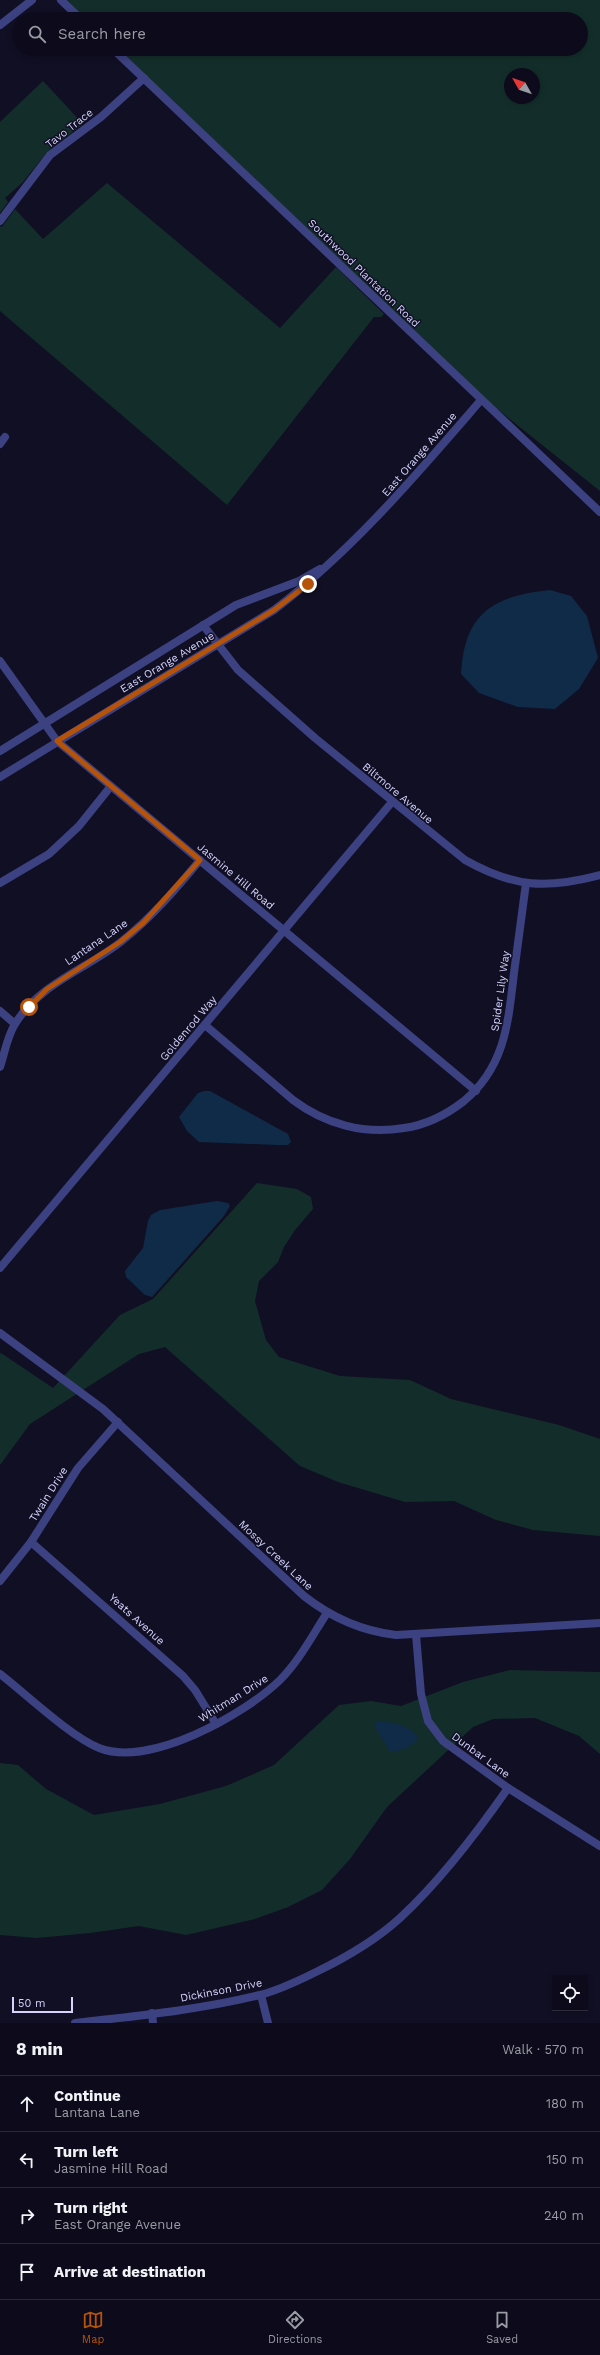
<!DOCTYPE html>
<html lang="en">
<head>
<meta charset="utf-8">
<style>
  body { margin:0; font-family:"Work Sans",sans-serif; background:#161424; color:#f1f3f6 }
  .controls { position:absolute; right:12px; bottom:12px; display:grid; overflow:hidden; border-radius:0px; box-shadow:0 2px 6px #0003 }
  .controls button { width:36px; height:36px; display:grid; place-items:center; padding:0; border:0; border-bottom:1px solid #2d2b3a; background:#0d0b1b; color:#f1f3f6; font:20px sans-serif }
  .compass { position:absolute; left:504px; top:68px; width:36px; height:36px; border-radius:50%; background:#0d0b1b; box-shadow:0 2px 6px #0003; rotate:310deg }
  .scale { position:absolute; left:12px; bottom:10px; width:61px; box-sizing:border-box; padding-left:4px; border:2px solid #d4d4fd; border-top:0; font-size:11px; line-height:14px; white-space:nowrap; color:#d4d4fd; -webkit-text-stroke:3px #110f24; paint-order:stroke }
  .stop { position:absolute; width:12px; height:12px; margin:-9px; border:3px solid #b45309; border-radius:50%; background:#fff }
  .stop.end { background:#b45309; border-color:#fff; box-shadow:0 1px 4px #0008 }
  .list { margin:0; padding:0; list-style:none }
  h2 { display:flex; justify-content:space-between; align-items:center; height:52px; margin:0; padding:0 16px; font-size:17px }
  h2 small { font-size:13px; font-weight:400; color:#9a9ba3 }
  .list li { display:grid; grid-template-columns:26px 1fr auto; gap:12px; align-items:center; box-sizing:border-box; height:56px; padding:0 16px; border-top:1px solid #2d2b3a }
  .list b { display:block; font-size:15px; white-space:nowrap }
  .list p { margin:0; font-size:13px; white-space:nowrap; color:#9a9ba3 }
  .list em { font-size:13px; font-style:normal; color:#9a9ba3 }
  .icon { flex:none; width:22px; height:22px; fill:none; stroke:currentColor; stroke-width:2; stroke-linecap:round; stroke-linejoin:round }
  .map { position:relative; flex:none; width:600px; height:2023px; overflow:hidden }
  .search { position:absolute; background:#0d0b1b; box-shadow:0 2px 6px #0003; left:12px; right:12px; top:12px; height:44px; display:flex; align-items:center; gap:10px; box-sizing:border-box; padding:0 14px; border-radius:22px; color:#9a9ba3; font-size:15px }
  .sheet { height:276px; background:#0d0b1b }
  nav { display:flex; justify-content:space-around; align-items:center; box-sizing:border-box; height:56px; border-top:1px solid #2d2b3a; background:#0d0b1b; font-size:11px; color:#9a9ba3 }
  nav a { display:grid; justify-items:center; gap:2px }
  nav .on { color:#b45309 }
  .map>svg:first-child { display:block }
  .green { fill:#132e2a; fill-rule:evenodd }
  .water { fill:#102b47 }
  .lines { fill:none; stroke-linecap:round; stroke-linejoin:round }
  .minor { stroke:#3c4181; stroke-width:8 }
  .route { stroke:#b45309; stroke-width:5 }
  .labels { text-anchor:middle; stroke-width:3; stroke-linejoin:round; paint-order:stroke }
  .street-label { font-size:11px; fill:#d4d4fd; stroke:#110f24 }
</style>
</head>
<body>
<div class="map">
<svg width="600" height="2023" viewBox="0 0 600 2023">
  <rect width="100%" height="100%" fill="#110f24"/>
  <g class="green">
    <path d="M67,0H600V491L492,405L118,49H581V19H87ZM510,74H534V98H510Z"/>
    <polygon points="43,81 83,124 47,152 23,182 5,198 8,202 0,213 0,122"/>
    <polygon points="107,183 280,328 336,267 384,314 381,317 374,317 227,505 0,311 0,226 2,227 15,209 43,239"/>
    <polygon points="257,1183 297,1189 311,1197 313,1209 295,1230 284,1247 278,1262 259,1281 255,1301 266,1340 279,1357 340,1376 410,1380 451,1399 559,1425 600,1439 600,1536 533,1530 496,1520 454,1501 405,1502 338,1482 300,1466 165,1347 139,1354 30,1424 0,1465 0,1354 1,1353 53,1388 120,1315 153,1299"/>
    <polygon points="510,1670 600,1672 600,1754 579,1736 535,1718 493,1719 473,1727 387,1807 350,1859 322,1890 288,1907 255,1919 186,1935 139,1926 90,1933 37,1938 0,1935 0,1763 18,1765 46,1789 94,1815 160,1804 226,1786 274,1765 339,1705 371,1701 401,1706 463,1682"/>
  </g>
  <g class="water">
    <path d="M550,590L571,596L587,616L598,658L579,689L555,709L518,707L479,693L461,674C464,613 493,596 550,590Z"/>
    <polygon points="204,1091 210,1091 288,1134 291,1142 288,1145 277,1145 199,1142 187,1131 179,1117 198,1093"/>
    <polygon points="217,1201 228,1203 230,1206 224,1216 152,1297 145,1295 126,1277 125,1271 143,1248 148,1221 151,1215 160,1210"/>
    <path d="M376,1722C391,1721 409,1725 418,1737C415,1747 399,1751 390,1752L375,1727Z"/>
  </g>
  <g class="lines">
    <g class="minor">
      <polyline points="61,0 81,19"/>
      <polyline points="0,25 32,0"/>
      <polyline points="113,49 600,512"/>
      <polyline points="0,221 50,155 101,117 144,78"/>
      <polyline points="0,444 5,437"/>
      <path d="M203,625L238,670L315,738L465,860C515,888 546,889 600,875"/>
      <polyline points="0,661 57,741 476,1091"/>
      <polyline points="0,751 236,605 299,581 320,569"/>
      <path d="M0,777L274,610C353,550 416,475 481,400"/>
      <polyline points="0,883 49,854 79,826 111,786"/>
      <polyline points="0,1011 15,1024"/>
      <path d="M205,1025L293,1100C325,1124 364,1135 404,1128C426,1125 446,1115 464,1101C505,1067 508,1024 514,973C518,943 522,913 526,883"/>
      <path d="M0,1067C5,1052 7,1037 15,1024C40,983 87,969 122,941C152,917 176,889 200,860"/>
      <polyline points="0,1268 392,802"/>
      <path d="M0,1333L103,1409L304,1596C332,1618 361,1631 396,1635L600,1623"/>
      <polyline points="31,1542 183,1676 195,1690 216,1724"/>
      <polyline points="0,1581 31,1542 78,1468 118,1422"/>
      <polyline points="416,1635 421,1694 428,1721 443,1741 508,1788 600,1846"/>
      <path d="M0,1674C27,1695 70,1736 99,1748C149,1768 244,1715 280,1680C299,1661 312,1636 327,1613"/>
      <polyline points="261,1995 268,2023"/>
      <polyline points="152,2013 153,2023"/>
      <path d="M75,2023C136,2016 199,2010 260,1995C279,1990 298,1981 316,1972C345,1958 376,1940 400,1918C441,1880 476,1834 508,1788"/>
    </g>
  </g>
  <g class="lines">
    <polyline class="route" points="29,1007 47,989 120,942 143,923 200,860 57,741 274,610 308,584"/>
  </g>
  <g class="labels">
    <g class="street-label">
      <text transform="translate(69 128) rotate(-38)" y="4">Tavo Trace</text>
      <text transform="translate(364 273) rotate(44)" y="4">Southwood Plantation Road</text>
      <text transform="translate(419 454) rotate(-49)" y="4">East Orange Avenue</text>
      <text transform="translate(167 662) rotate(-31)" y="4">East Orange Avenue</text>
      <text transform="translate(398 793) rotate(40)" y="4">Biltmore Avenue</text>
      <text transform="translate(236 876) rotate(40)" y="4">Jasmine Hill Road</text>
      <text transform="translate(96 942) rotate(-34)" y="4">Lantana Lane</text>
      <text transform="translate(500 991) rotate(-82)" y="4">Spider Lily Way</text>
      <text transform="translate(188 1028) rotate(-50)" y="4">Goldenrod Way</text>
      <text transform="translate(48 1494) rotate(-58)" y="4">Twain Drive</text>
      <text transform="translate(276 1555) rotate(43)" y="4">Mossy Creek Lane</text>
      <text transform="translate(137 1619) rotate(42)" y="4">Yeats Avenue</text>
      <text transform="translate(233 1698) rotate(-32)" y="4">Whitman Drive</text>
      <text transform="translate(481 1755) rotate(36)" y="4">Dunbar Lane</text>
      <text transform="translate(221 1990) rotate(-11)" y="4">Dickinson Drive</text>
    </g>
  </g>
</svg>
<div class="controls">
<button><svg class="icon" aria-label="locate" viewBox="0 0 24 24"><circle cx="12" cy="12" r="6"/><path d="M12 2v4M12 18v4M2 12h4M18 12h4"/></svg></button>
</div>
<svg class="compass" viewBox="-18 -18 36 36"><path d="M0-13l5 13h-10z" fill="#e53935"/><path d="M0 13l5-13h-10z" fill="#9a9ba3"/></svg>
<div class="scale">50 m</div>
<div class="stop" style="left:29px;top:1007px"></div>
<div class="stop end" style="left:308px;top:584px"></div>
<div class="search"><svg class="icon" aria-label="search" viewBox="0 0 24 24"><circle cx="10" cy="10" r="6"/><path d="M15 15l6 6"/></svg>Search here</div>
</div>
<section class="sheet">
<h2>8 min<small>Walk · 570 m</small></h2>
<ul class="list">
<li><svg class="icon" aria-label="ahead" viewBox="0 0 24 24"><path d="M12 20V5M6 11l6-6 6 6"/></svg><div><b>Continue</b><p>Lantana Lane</p></div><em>180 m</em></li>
<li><svg class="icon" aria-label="left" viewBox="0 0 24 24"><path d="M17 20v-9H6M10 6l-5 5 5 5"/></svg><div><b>Turn left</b><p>Jasmine Hill Road</p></div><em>150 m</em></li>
<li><svg class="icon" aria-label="right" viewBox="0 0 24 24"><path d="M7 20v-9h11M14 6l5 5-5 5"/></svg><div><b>Turn right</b><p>East Orange Avenue</p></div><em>240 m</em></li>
<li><svg class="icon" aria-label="arrive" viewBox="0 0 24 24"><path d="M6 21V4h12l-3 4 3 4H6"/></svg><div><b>Arrive at destination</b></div></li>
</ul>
</section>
<nav>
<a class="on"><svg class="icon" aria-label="map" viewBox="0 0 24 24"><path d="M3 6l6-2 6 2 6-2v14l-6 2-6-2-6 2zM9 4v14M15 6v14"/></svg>Map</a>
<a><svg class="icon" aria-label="directions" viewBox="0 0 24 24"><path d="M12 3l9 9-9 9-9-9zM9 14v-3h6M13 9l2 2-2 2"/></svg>Directions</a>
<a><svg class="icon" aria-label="saved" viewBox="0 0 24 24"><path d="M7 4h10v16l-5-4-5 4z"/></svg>Saved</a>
</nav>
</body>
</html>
